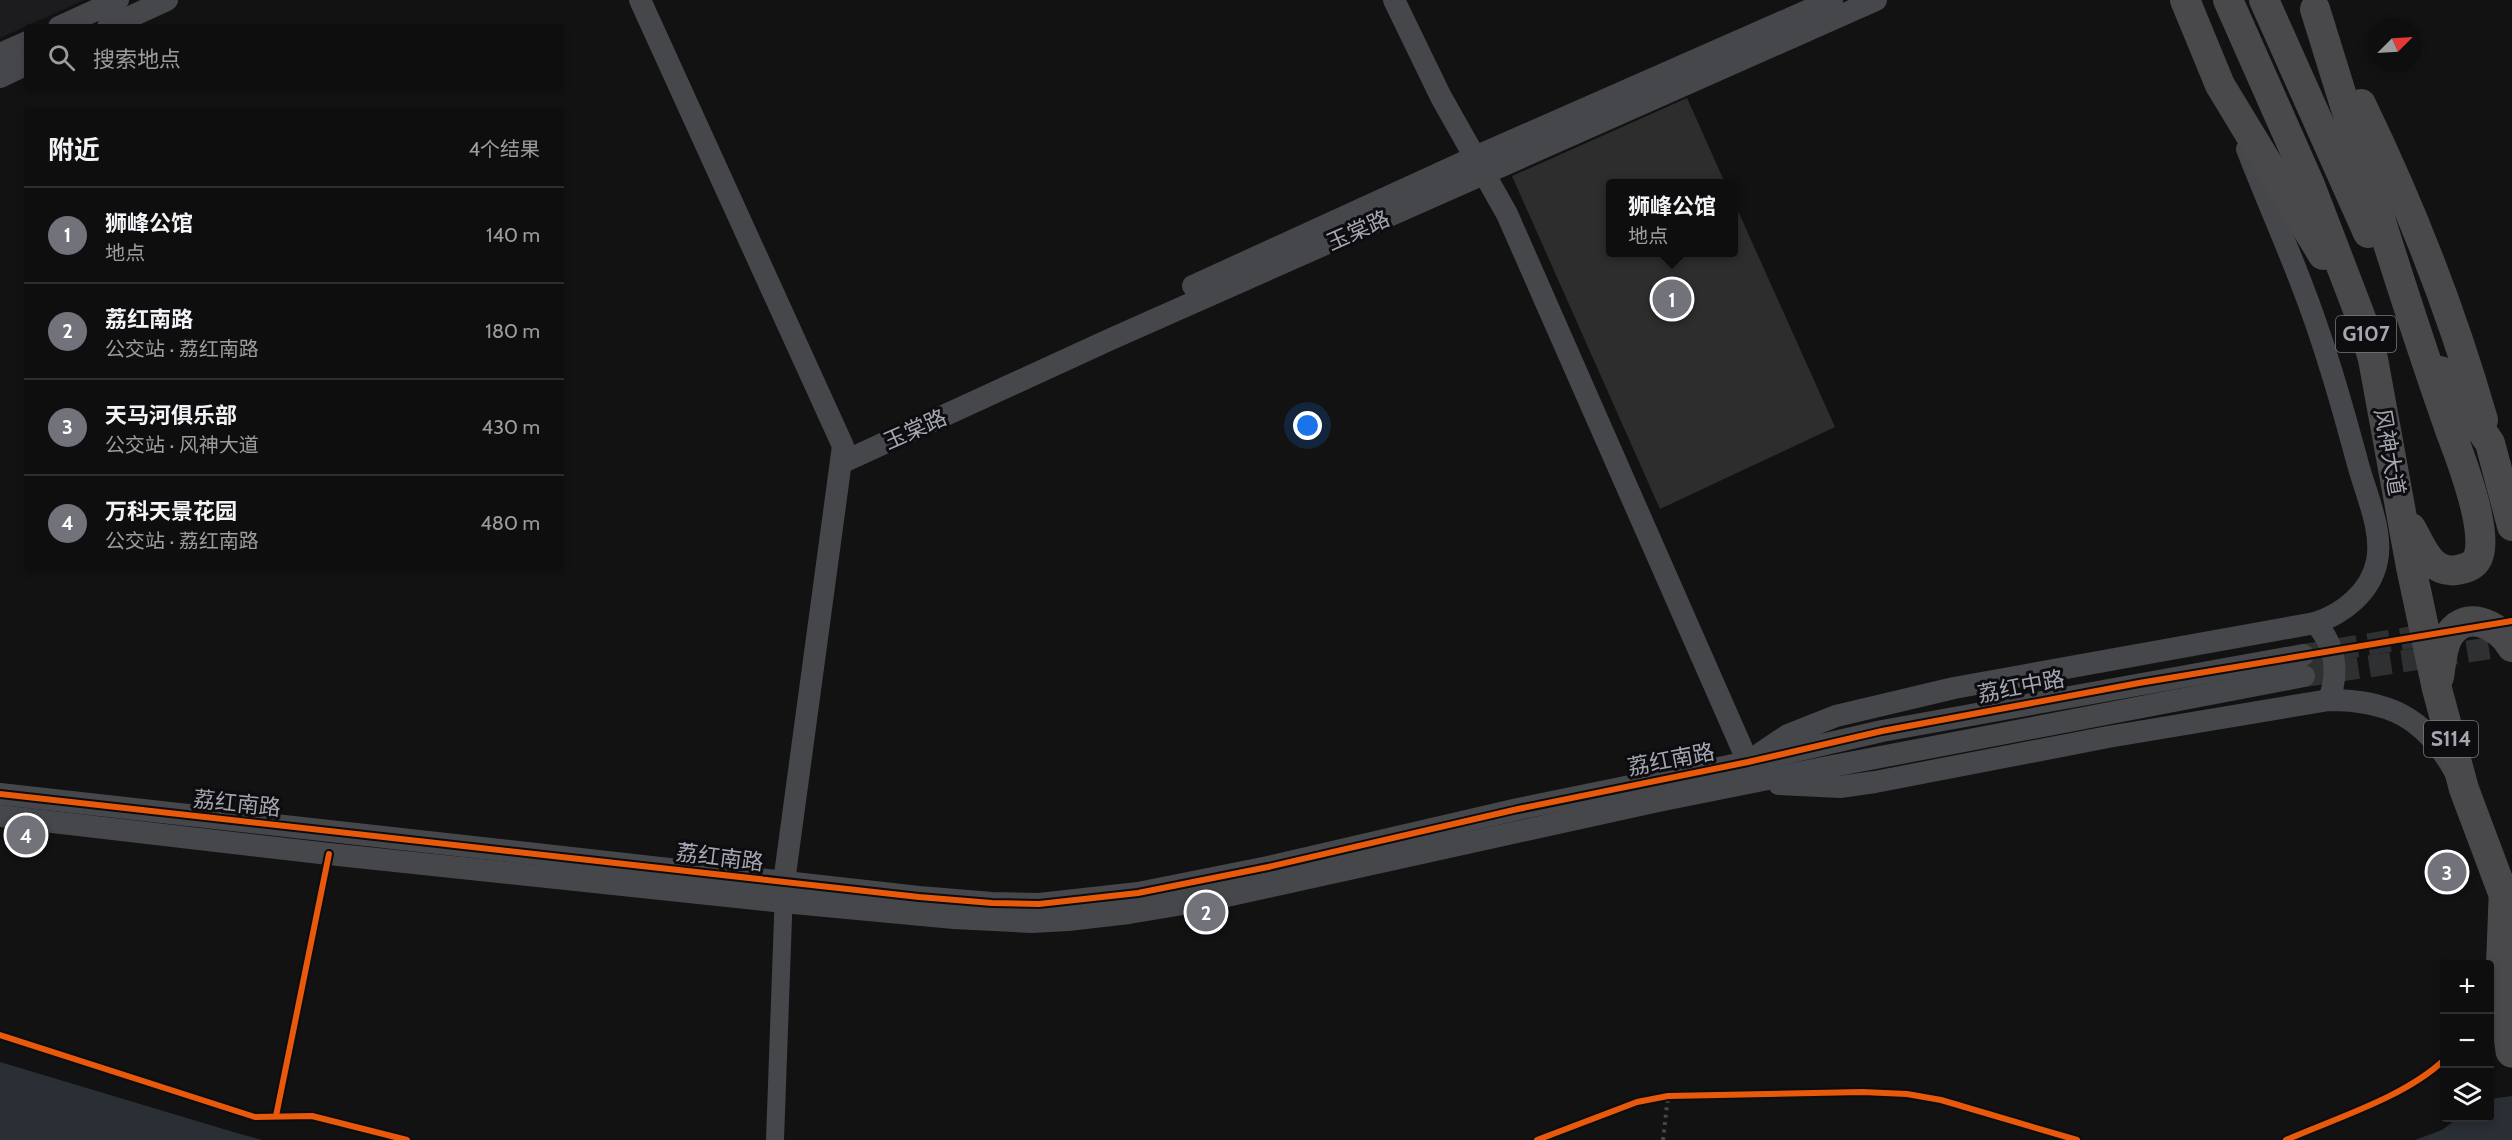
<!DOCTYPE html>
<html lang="zh">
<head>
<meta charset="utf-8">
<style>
  body { margin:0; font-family:Cabin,"Noto Sans SC",sans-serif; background:#171717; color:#f1f3f6 }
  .controls { position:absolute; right:18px; bottom:18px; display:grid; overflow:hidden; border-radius:6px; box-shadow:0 3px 9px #0003 }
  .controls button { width:54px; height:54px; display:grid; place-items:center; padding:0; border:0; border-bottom:2px solid #2e2e2e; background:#0e0e0e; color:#f1f3f6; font:30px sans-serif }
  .compass { position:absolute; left:2368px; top:18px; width:54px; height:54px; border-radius:50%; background:#0e0e0e; box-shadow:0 3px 9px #0003; rotate:66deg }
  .you { position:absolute; left:1308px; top:426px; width:21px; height:21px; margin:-15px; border:4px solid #fff; border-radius:50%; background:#1a73e8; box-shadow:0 0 0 9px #1a73e833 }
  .badge { display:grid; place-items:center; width:39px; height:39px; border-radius:50%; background:#71727a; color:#fff; font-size:20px; font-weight:700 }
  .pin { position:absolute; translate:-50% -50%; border:3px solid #fff; box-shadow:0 2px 6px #0006 }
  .popup { position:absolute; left:1606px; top:179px; width:132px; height:78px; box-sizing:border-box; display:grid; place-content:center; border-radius:6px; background:#0e0e0e; filter:drop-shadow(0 2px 4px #0005); font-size:20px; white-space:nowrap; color:#9b9c9e }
  .popup b { font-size:22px; color:#f1f3f6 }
  .popup::after { content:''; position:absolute; left:50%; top:100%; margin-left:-12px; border:12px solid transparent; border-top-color:#0e0e0e }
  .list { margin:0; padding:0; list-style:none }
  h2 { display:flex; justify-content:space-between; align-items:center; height:78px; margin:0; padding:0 24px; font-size:26px }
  h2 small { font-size:20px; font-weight:400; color:#9b9c9e }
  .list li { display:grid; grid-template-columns:39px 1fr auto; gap:18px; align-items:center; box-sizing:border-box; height:96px; padding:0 24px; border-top:2px solid #2e2e2e }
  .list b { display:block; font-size:22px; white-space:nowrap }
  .list p { margin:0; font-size:20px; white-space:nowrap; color:#9b9c9e }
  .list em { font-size:20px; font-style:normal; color:#9b9c9e }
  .icon { flex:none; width:33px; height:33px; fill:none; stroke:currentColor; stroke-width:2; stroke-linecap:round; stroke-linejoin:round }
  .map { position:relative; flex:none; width:2512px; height:1140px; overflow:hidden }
  .search { position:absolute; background:#0e0e0e; box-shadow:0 3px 9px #0003; left:24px; top:24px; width:540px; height:66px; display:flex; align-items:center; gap:15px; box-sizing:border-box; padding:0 21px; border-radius:6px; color:#9b9c9e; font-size:22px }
  .panel { position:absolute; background:#0e0e0e; box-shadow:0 3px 9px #0003; left:24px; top:108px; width:540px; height:462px; border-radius:6px }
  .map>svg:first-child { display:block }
  .built { fill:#1c1c1e }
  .water { fill:#2a2f36 }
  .building { fill:#2d2d2e }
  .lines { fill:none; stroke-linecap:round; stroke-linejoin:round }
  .tertiary-tunnel { stroke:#2f3032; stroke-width:22; stroke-dasharray:22 11; stroke-linecap:butt }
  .path { stroke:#48484c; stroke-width:4; stroke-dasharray:3 4.5; stroke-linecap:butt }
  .minor { stroke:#46474b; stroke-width:18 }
  .tertiary { stroke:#46474b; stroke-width:22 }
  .trunk { stroke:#49494c; stroke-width:30 }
  .motorway { stroke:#49494c; stroke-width:33 }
  .cycleway-casing { stroke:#0d0c0e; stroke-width:10 }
  .cycleway { stroke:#e8590c; stroke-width:6 }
  .labels { text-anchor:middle; stroke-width:6; stroke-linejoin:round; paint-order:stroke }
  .shield { fill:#0d0c0e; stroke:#777881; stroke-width:1.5 }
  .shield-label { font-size:21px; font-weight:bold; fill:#a4a6b2 }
  .street-label { font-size:22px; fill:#a4a6b2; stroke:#0d0c0e }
</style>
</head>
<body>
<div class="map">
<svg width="2512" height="1140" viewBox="0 0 2512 1140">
  <rect width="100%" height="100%" fill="#121212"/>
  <polygon class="built" points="0,0 84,0 0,38"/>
  <g class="water">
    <polygon points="0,1062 240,1134 262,1140 0,1140"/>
    <polygon points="2512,1096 2512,1140 2415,1140 2442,1130 2458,1118 2490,1118 2490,1099"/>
  </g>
  <polygon class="building" points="1687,98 1725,183 1611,183 1611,252 1734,252 1734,202 1835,427 1660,509 1512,176"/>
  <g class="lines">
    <g class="tertiary-tunnel">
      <polyline points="2303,655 2439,633"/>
      <polyline points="2304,676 2512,645"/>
    </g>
    <polyline class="path" points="1663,1140 1668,1096"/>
    <polyline class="minor" points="775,1140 784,890"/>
    <g class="tertiary">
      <polyline points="640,0 843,446 784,882"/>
      <polyline points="1394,0 1441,97 1507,214 1748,762"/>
      <polyline points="59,27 118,0"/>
      <polyline points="108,27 167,0"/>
      <polyline points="0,54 27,42"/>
      <polyline points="0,77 27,64"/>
      <polyline points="1193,286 1475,157 1832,0"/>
      <polyline points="841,463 1111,339 1876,0"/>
      <path d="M2315,623C2336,645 2339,672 2329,700"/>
      <path d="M1761,753L1788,735L1836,716L1954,688L2315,623C2343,614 2371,592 2377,561C2383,532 2367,496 2359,468C2342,405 2324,341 2300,280C2283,236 2264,193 2247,149"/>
      <path d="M1779,784L1840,787L1875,782L2108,737L2329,700C2388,700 2424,717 2454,770"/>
      <polyline points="0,794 919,897 992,903 1039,904 1138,893 1268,867 1518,809 1748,762 1882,731 2303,655"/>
      <polyline points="0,816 329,854 783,902 954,918 1032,922 1068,920 1129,913 1213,899 1658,801 1828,767 2304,676"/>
    </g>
    <g class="trunk">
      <polyline points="2185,0 2220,85 2323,255"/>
      <polyline points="2228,0 2310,185 2361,318 2373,359 2411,567 2437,689 2464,789 2512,917"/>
      <polyline points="2264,0 2368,233"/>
      <path d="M2315,9C2359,150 2401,291 2450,430C2459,454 2496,547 2473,564C2468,568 2463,569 2457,570C2430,574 2422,547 2411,528"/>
      <path d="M2361,104C2410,205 2452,312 2483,420"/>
      <polyline points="2440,371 2490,443 2512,526"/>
      <path d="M2439,677C2441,664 2442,650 2447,639C2463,607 2499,624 2512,647"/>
    </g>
    <polyline class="motorway" points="2505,900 2502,978 2512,1051"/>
    <defs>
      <g id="cycleway">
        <polyline points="0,794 919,897 992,903 1039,904 1138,893 1268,867 1518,809 1748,762 1882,731 2139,683 2512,621"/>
        <polyline points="0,1035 255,1117 312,1116 407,1140"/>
        <polyline points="276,1116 329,854"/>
        <polyline points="1537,1140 1637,1102 1668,1096 1862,1092 1907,1094 1941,1100 2077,1140"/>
        <path d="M2286,1140C2336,1118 2405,1097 2444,1060"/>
      </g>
    </defs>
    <use href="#cycleway" class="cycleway-casing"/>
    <use href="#cycleway" class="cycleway"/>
  </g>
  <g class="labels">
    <g class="shield">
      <rect x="2336" y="316" width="60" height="36" rx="4.5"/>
      <rect x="2424" y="721" width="54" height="36" rx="4.5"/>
    </g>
    <g class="shield-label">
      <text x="2366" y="341">G107</text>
      <text x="2451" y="746">S114</text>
    </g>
    <g class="street-label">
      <text transform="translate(1358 230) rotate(-24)" y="8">玉棠路</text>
      <text transform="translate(915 429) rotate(-24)" y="8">玉棠路</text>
      <text transform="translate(2390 452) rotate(80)" y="8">风神大道</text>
      <text transform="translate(2021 686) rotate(-11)" y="8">荔红中路</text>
      <text transform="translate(1671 759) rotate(-11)" y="8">荔红南路</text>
      <text transform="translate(237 803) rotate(6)" y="8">荔红南路</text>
      <text transform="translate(720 857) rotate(7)" y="8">荔红南路</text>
    </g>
  </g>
</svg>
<div class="controls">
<button>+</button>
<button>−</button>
<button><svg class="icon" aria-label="layers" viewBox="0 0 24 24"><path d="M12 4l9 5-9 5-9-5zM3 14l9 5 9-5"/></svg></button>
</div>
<svg class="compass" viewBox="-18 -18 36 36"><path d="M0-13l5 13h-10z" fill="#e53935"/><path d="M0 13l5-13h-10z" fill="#9b9c9e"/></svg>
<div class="you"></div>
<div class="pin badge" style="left:1672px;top:299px">1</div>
<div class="popup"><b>狮峰公馆</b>地点</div>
<div class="pin badge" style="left:1206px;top:912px">2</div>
<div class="pin badge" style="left:2447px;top:872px">3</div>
<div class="pin badge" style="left:26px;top:835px">4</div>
<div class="search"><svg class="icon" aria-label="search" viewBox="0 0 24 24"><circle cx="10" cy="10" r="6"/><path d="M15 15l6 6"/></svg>搜索地点</div>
<section class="panel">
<h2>附近<small>4个结果</small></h2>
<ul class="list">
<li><span class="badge">1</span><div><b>狮峰公馆</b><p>地点</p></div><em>140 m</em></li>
<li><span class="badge">2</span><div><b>荔红南路</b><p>公交站 · 荔红南路</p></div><em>180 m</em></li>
<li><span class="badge">3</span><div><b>天马河俱乐部</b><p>公交站 · 风神大道</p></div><em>430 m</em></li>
<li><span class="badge">4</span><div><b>万科天景花园</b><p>公交站 · 荔红南路</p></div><em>480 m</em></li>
</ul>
</section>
</div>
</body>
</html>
